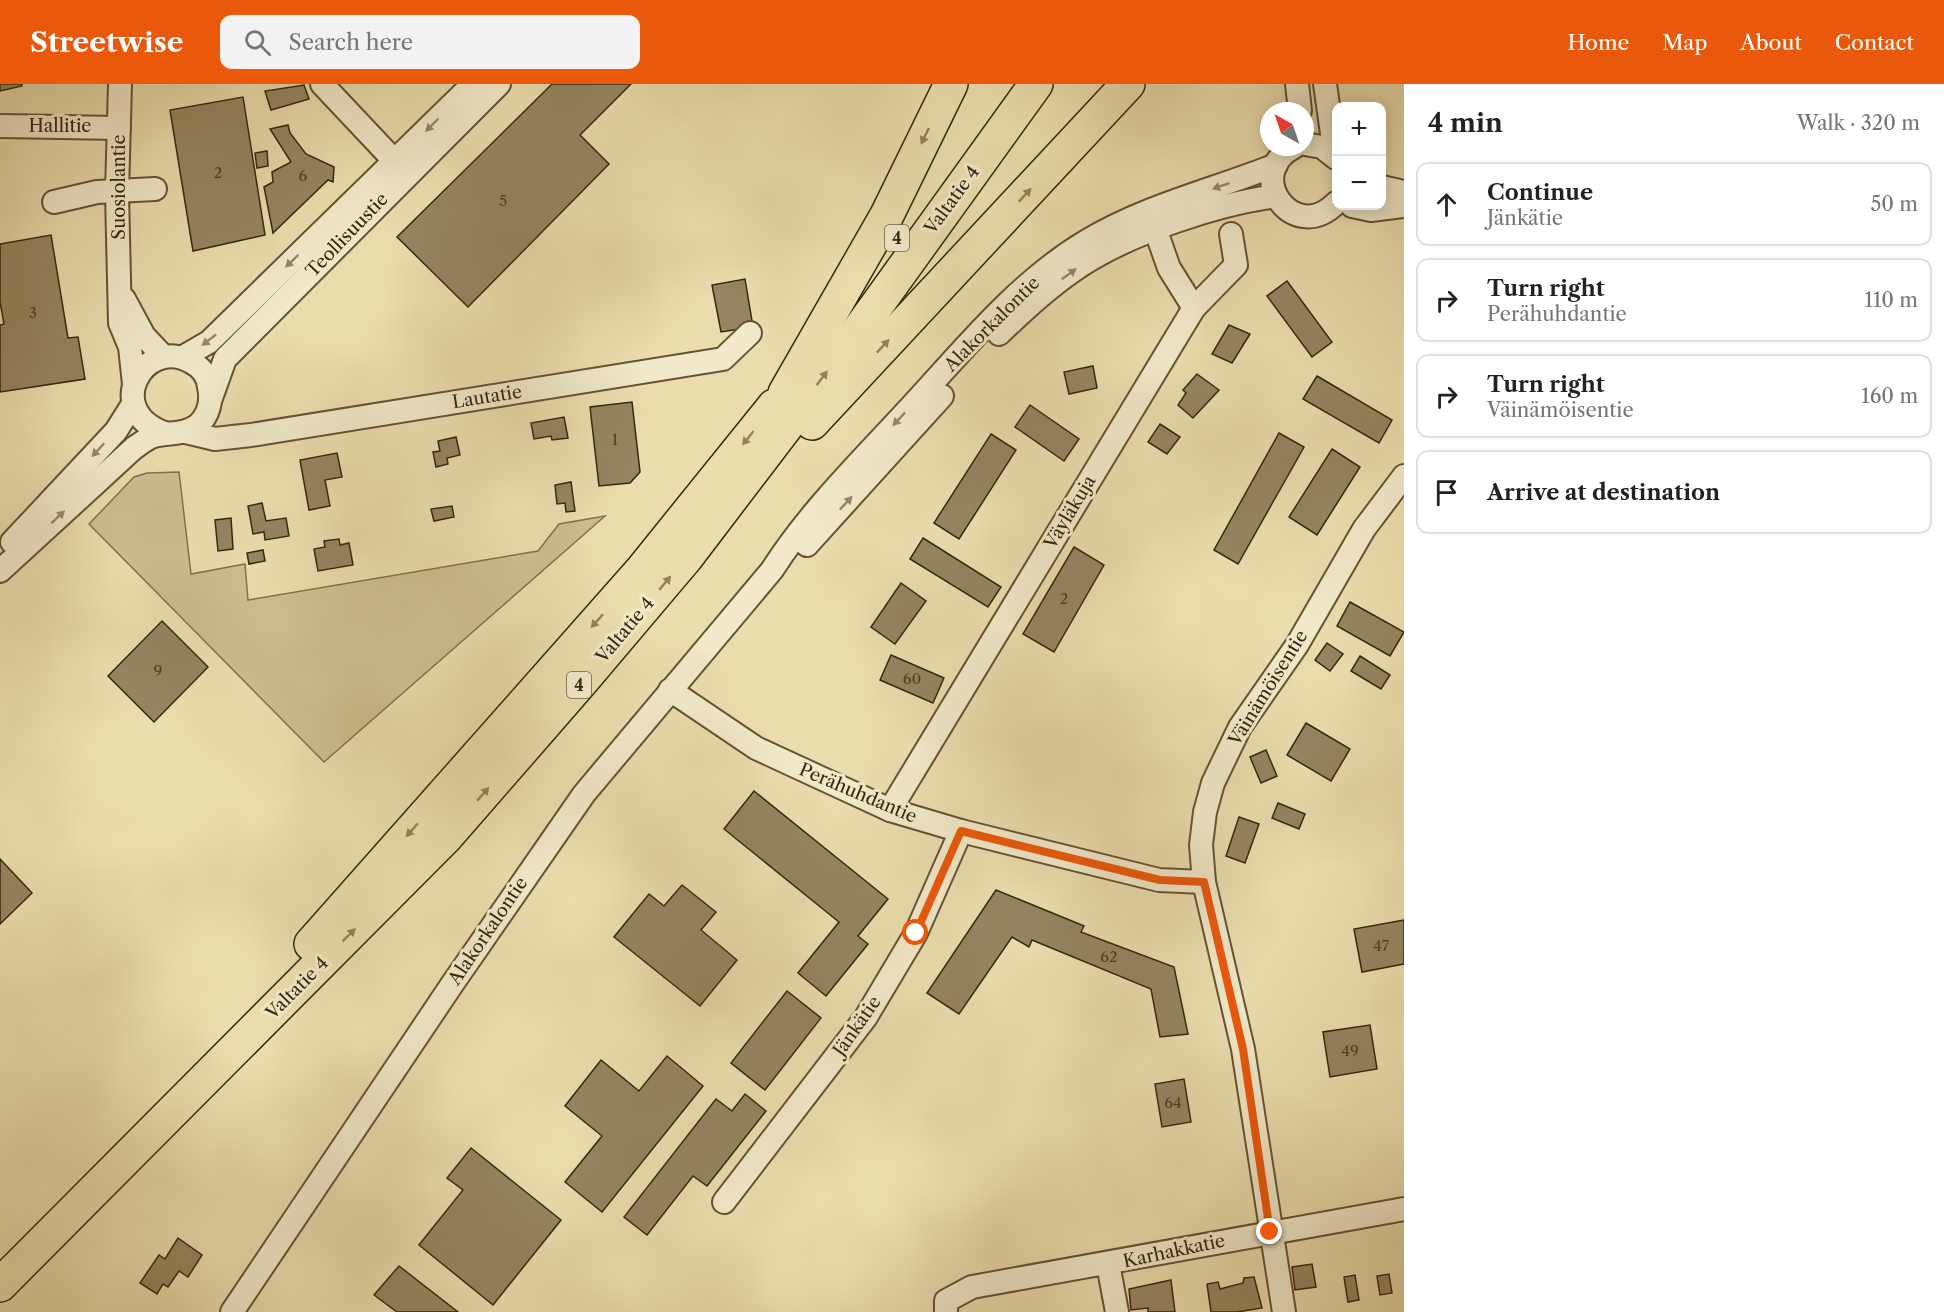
<!DOCTYPE html>
<html lang="en">
<head>
<meta charset="utf-8">
<style>
  body { margin:0; font-family:"Libre Caslon Text",serif; background:#f2f2f2; color:#222 }
  .controls { position:absolute; right:18px; top:18px; display:grid; overflow:hidden; border-radius:12px; box-shadow:0 3px 15px #0003 }
  .controls button { width:54px; height:54px; display:grid; place-items:center; padding:0; border:0; border-bottom:2px solid #e0e0e0; background:#fff; color:#222; font:30px sans-serif }
  .compass { position:absolute; left:1260px; top:18px; width:54px; height:54px; border-radius:50%; background:#fff; box-shadow:0 3px 15px #0003; rotate:320deg }
  .stop { position:absolute; width:18px; height:18px; margin:-14px; border:4px solid #ea580c; border-radius:50%; background:#fff }
  .stop.end { background:#ea580c; border-color:#fff; box-shadow:0 2px 6px #0008 }
  .list { margin:0; padding:0; list-style:none }
  h2 { display:flex; justify-content:space-between; align-items:center; height:78px; margin:0; padding:0 24px; font-size:26px }
  h2 small { font-size:20px; font-weight:400; color:#767676 }
  .list li { display:grid; grid-template-columns:39px 1fr auto; gap:18px; align-items:center; box-sizing:border-box; height:84px; margin:0 12px 12px; padding:0 12px; border:2px solid #e0e0e0; border-radius:12px }
  .list b { display:block; font-size:22px; white-space:nowrap }
  .list p { margin:0; font-size:20px; white-space:nowrap; color:#767676 }
  .list em { font-size:20px; font-style:normal; color:#767676 }
  .icon { flex:none; width:33px; height:33px; fill:none; stroke:currentColor; stroke-width:2; stroke-linecap:round; stroke-linejoin:round }
  .map { position:relative; flex:none; width:1404px; height:1228px; overflow:hidden }
  header { display:flex; align-items:center; gap:36px; box-sizing:border-box; height:84px; padding:0 30px; background:#ea580c; color:#fff }
  header strong { font-size:28px }
  nav { display:flex; gap:33px; margin-inline-start:auto; font-size:21px }
  .search { width:420px; height:54px; background:#f2f2f2; display:flex; align-items:center; gap:15px; box-sizing:border-box; padding:0 21px; border-radius:12px; color:#767676; font-size:22px }
  main { display:flex }
  aside { flex:1; background:#fff }
  .map>svg:first-child { display:block }
  .green { fill:#cdbf92; stroke:#82724f; stroke-width:1.5 }
  .building { fill:#958560; stroke:#38250c; stroke-width:1.5 }
  .lines { fill:none; stroke-linecap:round; stroke-linejoin:round }
  .minor-casing { stroke:#655334; stroke-width:26 }
  .highway-casing { stroke:#38250c; stroke-width:36 }
  .minor { stroke:#f2eaca; stroke-width:22 }
  .highway { stroke:#ebdeae; stroke-width:33 }
  .oneway { fill:#95886b }
  .oneway2 { fill:#92825d }
  .route { stroke:#ea580c; stroke-width:8 }
  .labels { text-anchor:middle; stroke-width:6; stroke-linejoin:round; paint-order:stroke }
  .number-label { font-size:15px; fill:#4f3d21 }
  .shield { fill:#f2eaca; stroke:#706045; stroke-width:1.5 }
  .shield-label { font-size:16px; font-weight:bold; fill:#38250c }
  .street-label { font-size:18px; fill:#38250c; stroke:#f2eaca }
</style>
</head>
<body>
<header>
<strong>Streetwise</strong>
<div class="search"><svg class="icon" aria-label="search" viewBox="0 0 24 24"><circle cx="10" cy="10" r="6"/><path d="M15 15l6 6"/></svg>Search here</div>
<nav><a>Home</a><a>Map</a><a>About</a><a>Contact</a></nav>
</header>
<main>
<div class="map">
<svg width="1404" height="1228" viewBox="0 0 1404 1228">
  <rect width="100%" height="100%" fill="#ebdeae"/>
  <filter id="stains"><feTurbulence type="fractalNoise" baseFrequency=".00333" numOctaves="4"/><feColorMatrix values="0 0 0 0 .2 0 0 0 0 .09 0 0 0 0 .02 0 0 0 .5 -.17"/></filter>
  <radialGradient id="worn" r=".72"><stop offset=".6" stop-color="#630" stop-opacity="0"/><stop offset="1" stop-color="#630" stop-opacity=".3"/></radialGradient>
  <polygon class="green" points="179,388 191,490 245,480 248,516 538,467 559,440 605,432 324,678 89,440 134,393 147,389"/>
  <g class="building">
    <polygon points="0,0 22,0 22,2 0,7"/>
    <polygon points="552,0 631,0 580,51 609,80 468,223 397,153"/>
    <polygon points="304,1 309,15 271,26 265,7"/>
    <polygon points="243,13 265,151 193,167 170,26"/>
    <polygon points="288,41 290,49 306,70 334,83 333,98 328,96 273,149 264,103 273,98 272,88 291,78 270,45"/>
    <polygon points="267,67 268,82 257,84 255,69"/>
    <polygon points="51,151 68,254 78,253 85,295 0,308 0,241 4,240 0,218 0,160"/>
    <polygon points="745,195 753,243 721,248 712,201"/>
    <polygon points="1287,197 1332,258 1312,273 1267,212"/>
    <polygon points="1229,241 1250,250 1232,279 1212,270"/>
    <polygon points="1093,282 1097,304 1069,310 1064,288"/>
    <polygon points="1197,290 1219,306 1193,334 1178,321 1186,309 1183,306"/>
    <polygon points="1317,292 1392,336 1379,359 1303,315"/>
    <polygon points="632,318 640,388 630,399 599,402 590,323"/>
    <polygon points="1030,321 1079,355 1064,377 1015,343"/>
    <polygon points="564,333 568,354 552,356 551,352 534,355 531,339"/>
    <polygon points="1160,340 1180,353 1167,370 1148,358"/>
    <polygon points="1279,349 1304,363 1238,480 1214,466"/>
    <polygon points="991,350 1016,366 959,455 934,439"/>
    <polygon points="456,353 460,371 447,374 448,380 436,383 433,368 440,367 438,357"/>
    <polygon points="1332,365 1360,383 1317,451 1289,433"/>
    <polygon points="337,369 342,393 325,396 330,422 309,426 300,376"/>
    <polygon points="571,398 575,427 566,428 565,419 557,420 555,401"/>
    <polygon points="262,419 266,437 286,434 289,452 265,456 264,448 253,450 248,422"/>
    <polygon points="452,422 454,433 434,437 431,425"/>
    <polygon points="231,434 233,465 218,467 215,436"/>
    <polygon points="923,454 1001,503 988,523 910,475"/>
    <polygon points="339,455 340,461 349,459 353,481 318,487 314,465 325,463 324,457"/>
    <polygon points="1074,463 1104,481 1054,568 1023,550"/>
    <polygon points="263,466 265,477 249,480 247,469"/>
    <polygon points="901,499 926,517 895,560 871,543"/>
    <polygon points="1350,518 1404,548 1390,572 1337,542"/>
    <polygon points="162,537 208,583 154,638 108,592"/>
    <polygon points="1327,559 1343,570 1330,587 1315,576"/>
    <polygon points="891,571 944,594 933,619 880,596"/>
    <polygon points="1360,572 1390,591 1381,605 1351,587"/>
    <polygon points="1306,639 1350,665 1331,697 1287,671"/>
    <polygon points="1266,666 1277,692 1261,699 1250,673"/>
    <polygon points="754,707 888,815 858,852 868,860 826,912 798,889 839,838 724,745"/>
    <polygon points="1278,719 1305,730 1299,745 1272,734"/>
    <polygon points="1239,733 1259,740 1245,779 1226,772"/>
    <polygon points="0,775 32,809 0,840"/>
    <polygon points="682,801 716,828 701,846 737,876 700,922 614,853 649,810 664,822"/>
    <polygon points="996,806 1084,842 1081,848 1174,883 1188,950 1160,953 1151,905 1032,856 1029,863 1012,853 959,930 927,909"/>
    <polygon points="1404,836 1404,880 1362,888 1354,845"/>
    <polygon points="787,907 821,934 765,1006 731,979"/>
    <polygon points="1370,941 1377,985 1330,993 1323,948"/>
    <polygon points="667,972 703,1002 602,1128 565,1098 602,1052 565,1022 601,976 639,1007"/>
    <polygon points="1184,995 1191,1038 1162,1043 1155,1000"/>
    <polygon points="745,1010 766,1027 707,1102 693,1092 647,1151 624,1133 716,1015 732,1027"/>
    <polygon points="471,1064 561,1136 493,1221 419,1161 463,1106 447,1094"/>
    <polygon points="178,1154 202,1171 188,1193 179,1187 168,1203 163,1200 157,1210 140,1199 159,1171 165,1175"/>
    <polygon points="1312,1180 1316,1203 1295,1206 1292,1183"/>
    <polygon points="399,1182 458,1228 397,1228 374,1211"/>
    <polygon points="1389,1190 1392,1209 1380,1211 1377,1192"/>
    <polygon points="1355,1191 1359,1216 1348,1218 1344,1193"/>
    <polygon points="1254,1193 1262,1224 1237,1228 1211,1228 1207,1200 1218,1198 1220,1205 1243,1199 1244,1194"/>
    <polygon points="1171,1196 1175,1228 1148,1228 1148,1224 1131,1226 1129,1205"/>
  </g>
  <g class="lines">
    <defs>
      <g id="minor">
        <polyline points="120,0 117,109 120,239 130,263 134,300"/>
        <polyline points="322,0 404,87"/>
        <polyline points="1297,0 1300,27"/>
        <polyline points="1325,0 1335,71"/>
        <polyline points="0,42 119,44"/>
        <polyline points="1305,60 1322,63 1336,74"/>
        <path d="M1294,63C1242,90 1294,162 1336,119"/>
        <polyline points="1382,103 1404,108"/>
        <polyline points="54,118 97,108 155,105"/>
        <polyline points="1352,122 1371,126 1404,122"/>
        <polyline points="1151,133 1169,184 1194,224"/>
        <polyline points="124,215 144,252 163,272"/>
        <path d="M999,250C1025,225 1052,200 1083,180C1134,148 1216,120 1276,112"/>
        <polyline points="183,273 209,258 473,0"/>
        <polyline points="211,314 225,275 499,0"/>
        <polyline points="186,348 215,355 251,351 723,275 750,249"/>
        <polyline points="12,458 116,347 133,320"/>
        <polyline points="807,461 942,312"/>
        <path d="M0,487L134,364C140,360 147,354 154,352C169,348 185,351 198,341C209,331 212,317 209,303C208,292 201,283 191,278C144,251 100,328 167,350"/>
        <polyline points="670,606 756,664 890,726 961,747 1159,796 1204,798"/>
        <polyline points="890,726 1194,224 1236,181 1231,150"/>
        <polyline points="724,1118 866,933 916,849 961,747"/>
        <polyline points="1108,1180 1117,1228"/>
        <path d="M232,1228L453,899L584,710L772,486C809,428 860,378 906,328C962,268 1016,199 1087,157C1145,122 1213,106 1276,81"/>
        <polyline points="946,1228 946,1217 972,1203 1404,1125"/>
        <polyline points="1284,1228 1243,965 1204,798 1201,761 1205,728 1213,699 1240,643 1297,561 1364,445 1404,392"/>
      </g>
      <g id="highway">
        <polyline points="785,309 887,131 951,0"/>
        <polyline points="812,339 1128,0"/>
        <polyline points="311,860 641,487 774,322"/>
        <polyline points="0,1201 447,752 582,597 686,474 846,264 1036,0"/>
      </g>
    </defs>
    <use href="#minor" class="minor-casing"/>
    <use href="#highway" class="highway-casing"/>
    <use href="#minor" class="minor"/>
    <use href="#highway" class="highway"/>
  </g>
  <defs><path id="oneway-solid" d="M-6-.8H1V-3.2L6.5 0L1 3.2V.8H-6Z" transform="scale(1.5)"/></defs>
  <g class="oneway">
    <use href="#oneway-solid" transform="translate(432 41) rotate(135)"/>
    <use href="#oneway-solid" transform="translate(1221 102) rotate(161)"/>
    <use href="#oneway-solid" transform="translate(292 177) rotate(136)"/>
    <use href="#oneway-solid" transform="translate(1069 190) rotate(-36)"/>
    <use href="#oneway-solid" transform="translate(209 256) rotate(142)"/>
    <use href="#oneway-solid" transform="translate(899 335) rotate(133)"/>
    <use href="#oneway-solid" transform="translate(98 366) rotate(133)"/>
    <use href="#oneway-solid" transform="translate(846 419) rotate(-47)"/>
    <use href="#oneway-solid" transform="translate(58 433) rotate(-43)"/>
  </g>
  <g class="oneway2">
    <use href="#oneway-solid" transform="translate(925 52) rotate(116)"/>
    <use href="#oneway-solid" transform="translate(1025 111) rotate(-47)"/>
    <use href="#oneway-solid" transform="translate(883 262) rotate(-47)"/>
    <use href="#oneway-solid" transform="translate(822 294) rotate(-53)"/>
    <use href="#oneway-solid" transform="translate(748 354) rotate(129)"/>
    <use href="#oneway-solid" transform="translate(665 499) rotate(-50)"/>
    <use href="#oneway-solid" transform="translate(597 537) rotate(132)"/>
    <use href="#oneway-solid" transform="translate(483 710) rotate(-49)"/>
    <use href="#oneway-solid" transform="translate(412 746) rotate(132)"/>
    <use href="#oneway-solid" transform="translate(349 851) rotate(-45)"/>
  </g>
  <g class="lines">
    <polyline class="route" points="916,849 961,747 1160,796 1204,798 1243,965 1270,1148"/>
  </g>
  <g class="labels">
    <g class="number-label">
      <text x="218" y="94">2</text>
      <text x="303" y="97">6</text>
      <text x="503" y="122">5</text>
      <text x="33" y="234">3</text>
      <text x="615" y="361">1</text>
      <text x="1064" y="520">2</text>
      <text x="158" y="592">9</text>
      <text x="912" y="600">60</text>
      <text x="1381" y="867">47</text>
      <text x="1109" y="878">62</text>
      <text x="1350" y="972">49</text>
      <text x="1173" y="1024">64</text>
    </g>
    <g class="shield">
      <rect x="885" y="141" width="24" height="26" rx="4.5"/>
      <rect x="567" y="588" width="24" height="26" rx="4.5"/>
    </g>
    <g class="shield-label">
      <text x="897" y="160">4</text>
      <text x="579" y="607">4</text>
    </g>
    <g class="street-label">
      <text x="60" y="48">Hallitie</text>
      <text transform="translate(119 103) rotate(-90)" y="6">Suosiolantie</text>
      <text transform="translate(952 116) rotate(-54)" y="6">Valtatie 4</text>
      <text transform="translate(347 151) rotate(-46)" y="6">Teollisuustie</text>
      <text transform="translate(992 240) rotate(-45)" y="6">Alakorkalontie</text>
      <text transform="translate(487 313) rotate(-9)" y="6">Lautatie</text>
      <text transform="translate(1070 428) rotate(-59)" y="6">Väyläkuja</text>
      <text transform="translate(625 546) rotate(-50)" y="6">Valtatie 4</text>
      <text transform="translate(1268 604) rotate(-58)" y="6">Väinämöisentie</text>
      <text transform="translate(858 709) rotate(23)" y="6">Perähuhdantie</text>
      <text transform="translate(488 847) rotate(-56)" y="6">Alakorkalontie</text>
      <text transform="translate(297 904) rotate(-45)" y="6">Valtatie 4</text>
      <text transform="translate(857 942) rotate(-55)" y="6">Jänkätie</text>
      <text transform="translate(1174 1167) rotate(-12)" y="6">Karhakkatie</text>
    </g>
  </g>
  <rect width="100%" height="100%" filter="url(#stains)"/>
  <rect width="100%" height="100%" fill="url(#worn)"/>
</svg>
<div class="controls">
<button>+</button>
<button>−</button>
</div>
<svg class="compass" viewBox="-18 -18 36 36"><path d="M0-13l5 13h-10z" fill="#e53935"/><path d="M0 13l5-13h-10z" fill="#767676"/></svg>
<div class="stop" style="left:916px;top:849px"></div>
<div class="stop end" style="left:1270px;top:1148px"></div>
</div>
<aside>
<h2>4 min<small>Walk · 320 m</small></h2>
<ul class="list">
<li><svg class="icon" aria-label="ahead" viewBox="0 0 24 24"><path d="M12 20V5M6 11l6-6 6 6"/></svg><div><b>Continue</b><p>Jänkätie</p></div><em>50 m</em></li>
<li><svg class="icon" aria-label="right" viewBox="0 0 24 24"><path d="M7 20v-9h11M14 6l5 5-5 5"/></svg><div><b>Turn right</b><p>Perähuhdantie</p></div><em>110 m</em></li>
<li><svg class="icon" aria-label="right" viewBox="0 0 24 24"><path d="M7 20v-9h11M14 6l5 5-5 5"/></svg><div><b>Turn right</b><p>Väinämöisentie</p></div><em>160 m</em></li>
<li><svg class="icon" aria-label="arrive" viewBox="0 0 24 24"><path d="M6 21V4h12l-3 4 3 4H6"/></svg><div><b>Arrive at destination</b></div></li>
</ul>
</aside>
</main>
</body>
</html>
